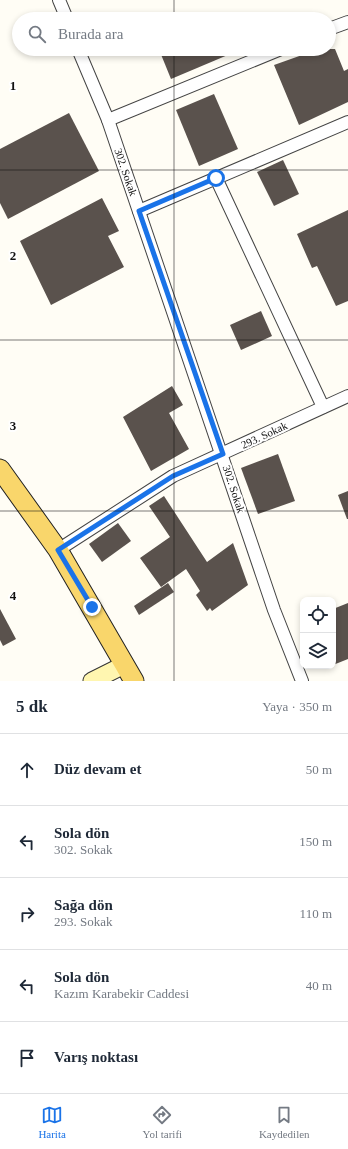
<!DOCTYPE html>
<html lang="tr">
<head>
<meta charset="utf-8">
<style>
  body { margin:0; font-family:Georgia,serif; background:#f6f6f7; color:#1f2937 }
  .controls { position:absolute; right:12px; bottom:12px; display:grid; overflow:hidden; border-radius:8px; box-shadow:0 2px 6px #0003 }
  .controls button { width:36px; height:36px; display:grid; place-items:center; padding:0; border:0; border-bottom:1px solid #e0e1e3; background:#fff; color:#1f2937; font:20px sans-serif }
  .stop { position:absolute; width:12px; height:12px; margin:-9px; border:3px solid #1a73e8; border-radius:50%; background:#fff }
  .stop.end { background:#1a73e8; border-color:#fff; box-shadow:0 1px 4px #0008 }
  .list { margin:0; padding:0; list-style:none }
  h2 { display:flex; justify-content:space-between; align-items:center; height:52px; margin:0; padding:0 16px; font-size:17px }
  h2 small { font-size:13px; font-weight:400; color:#747a83 }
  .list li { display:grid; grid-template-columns:26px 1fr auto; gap:12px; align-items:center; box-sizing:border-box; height:72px; padding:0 16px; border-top:1px solid #e0e1e3 }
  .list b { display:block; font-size:15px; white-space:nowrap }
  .list p { margin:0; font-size:13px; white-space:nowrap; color:#747a83 }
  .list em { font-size:13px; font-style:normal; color:#747a83 }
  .icon { flex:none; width:22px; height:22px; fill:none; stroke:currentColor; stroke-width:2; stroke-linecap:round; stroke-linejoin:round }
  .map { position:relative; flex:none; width:348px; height:681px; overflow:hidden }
  .search { position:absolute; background:#fff; box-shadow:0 2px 6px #0003; left:12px; right:12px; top:12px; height:44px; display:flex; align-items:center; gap:10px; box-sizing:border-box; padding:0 14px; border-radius:22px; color:#747a83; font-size:15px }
  .sheet { height:412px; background:#fff }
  nav { display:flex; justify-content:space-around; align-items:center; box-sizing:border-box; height:56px; border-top:1px solid #e0e1e3; background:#fff; font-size:11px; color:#747a83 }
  nav a { display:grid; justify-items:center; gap:2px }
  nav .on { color:#1a73e8 }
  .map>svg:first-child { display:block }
  .building { fill:#5a524d }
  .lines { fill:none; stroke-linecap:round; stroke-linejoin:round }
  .street-casing { stroke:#444; stroke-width:14 }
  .secondary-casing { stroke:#333; stroke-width:19 }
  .primary-casing { stroke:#222; stroke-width:21 }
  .street { stroke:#fff; stroke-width:12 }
  .secondary { stroke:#fff6b0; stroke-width:17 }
  .primary { stroke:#f9d66b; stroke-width:19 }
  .route { stroke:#1a73e8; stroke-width:5 }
  .grid { fill:none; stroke:#111; stroke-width:1; stroke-opacity:0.55 }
  .labels { text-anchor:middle; stroke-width:4; stroke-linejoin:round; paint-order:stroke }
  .street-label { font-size:11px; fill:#111; stroke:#fff }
  .grid-label { font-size:13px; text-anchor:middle; font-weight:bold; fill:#111; stroke:#fff; stroke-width:4; stroke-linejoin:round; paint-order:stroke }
</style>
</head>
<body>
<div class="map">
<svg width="348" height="681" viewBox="0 0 348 681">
  <rect width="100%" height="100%" fill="#fffdf5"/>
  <g class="building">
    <polygon points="167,49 242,49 171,79 160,52"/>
    <polygon points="319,49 335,49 344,71 348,69 348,102 299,125 274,65"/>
    <polygon points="214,94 238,149 199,166 176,110"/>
    <polygon points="69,113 99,171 8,219 0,203 0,149"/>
    <polygon points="283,160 299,194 274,206 257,172"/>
    <polygon points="102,198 119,231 108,236 124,267 51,305 20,241"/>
    <polygon points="348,210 348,301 336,306 317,266 312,268 297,234"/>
    <polygon points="261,311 272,336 241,350 230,325"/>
    <polygon points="172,386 183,405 169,413 189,449 151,471 123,417"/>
    <polygon points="278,454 295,501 258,514 241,468"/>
    <polygon points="348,491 348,519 347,519 338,495"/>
    <polygon points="164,496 207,562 233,543 248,585 212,611 210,608 207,611 196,595 200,591 186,569 161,587 140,558 170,537 149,506"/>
    <polygon points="118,523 131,541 102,562 89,544"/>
    <polygon points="168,583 174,592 139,615 134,606"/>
    <polygon points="348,603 348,659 333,665 333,609"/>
    <polygon points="0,609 16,639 3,646 0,640"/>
  </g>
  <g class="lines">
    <defs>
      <g id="street">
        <polyline points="59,0 67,19"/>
        <polyline points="329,29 348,22"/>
        <polyline points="78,49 108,120 274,610 302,681"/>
        <polyline points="108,120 281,49"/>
        <polyline points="216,178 323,407"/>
        <polyline points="139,211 348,122"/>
        <polyline points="58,550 173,476 348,396"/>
      </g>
      <polyline id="secondary" points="92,681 124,665"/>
      <polyline id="primary" points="0,469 58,550 134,681"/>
    </defs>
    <use href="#street" class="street-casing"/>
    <use href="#secondary" class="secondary-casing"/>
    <use href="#primary" class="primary-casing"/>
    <use href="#street" class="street"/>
    <use href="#secondary" class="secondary"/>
    <use href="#primary" class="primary"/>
  </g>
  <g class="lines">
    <polyline class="route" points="92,607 58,550 173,476 223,454 139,211 216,178"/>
  </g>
  <path class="grid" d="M174,0V19M174,49V681M0,170H348M0,340H348M0,511H348"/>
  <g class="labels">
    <g class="street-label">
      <text transform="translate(126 172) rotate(71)" y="4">302. Sokak</text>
      <text transform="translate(264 435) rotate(-25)" y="4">293. Sokak</text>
      <text transform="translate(234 489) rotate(72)" y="4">302. Sokak</text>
    </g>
  </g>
  <g class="grid-label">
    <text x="13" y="90">1</text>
    <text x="13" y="260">2</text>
    <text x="13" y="430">3</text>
    <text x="13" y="600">4</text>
  </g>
</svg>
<div class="controls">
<button><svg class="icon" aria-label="locate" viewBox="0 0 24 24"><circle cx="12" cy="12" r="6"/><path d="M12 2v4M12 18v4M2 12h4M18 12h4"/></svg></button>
<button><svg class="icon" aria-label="layers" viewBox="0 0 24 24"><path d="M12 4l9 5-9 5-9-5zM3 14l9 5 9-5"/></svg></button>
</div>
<div class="stop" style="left:216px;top:178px"></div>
<div class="stop end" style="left:92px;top:607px"></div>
<div class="search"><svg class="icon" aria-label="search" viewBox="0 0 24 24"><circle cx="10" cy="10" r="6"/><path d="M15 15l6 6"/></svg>Burada ara</div>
</div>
<section class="sheet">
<h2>5 dk<small>Yaya · 350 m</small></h2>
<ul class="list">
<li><svg class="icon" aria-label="ahead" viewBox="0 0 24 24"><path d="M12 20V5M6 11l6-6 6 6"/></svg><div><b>Düz devam et</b></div><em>50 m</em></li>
<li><svg class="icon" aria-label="left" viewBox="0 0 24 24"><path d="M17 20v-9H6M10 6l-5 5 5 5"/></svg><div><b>Sola dön</b><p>302. Sokak</p></div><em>150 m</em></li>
<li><svg class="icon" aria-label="right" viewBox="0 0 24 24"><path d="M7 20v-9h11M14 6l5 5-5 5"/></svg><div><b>Sağa dön</b><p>293. Sokak</p></div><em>110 m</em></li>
<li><svg class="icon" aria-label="left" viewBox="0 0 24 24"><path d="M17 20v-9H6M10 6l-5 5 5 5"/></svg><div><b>Sola dön</b><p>Kazım Karabekir Caddesi</p></div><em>40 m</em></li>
<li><svg class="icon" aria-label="arrive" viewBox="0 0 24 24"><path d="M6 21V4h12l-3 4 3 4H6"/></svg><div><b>Varış noktası</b></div></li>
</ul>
</section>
<nav>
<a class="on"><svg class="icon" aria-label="map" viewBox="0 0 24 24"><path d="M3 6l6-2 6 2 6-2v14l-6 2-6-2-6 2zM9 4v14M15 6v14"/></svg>Harita</a>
<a><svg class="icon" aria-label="directions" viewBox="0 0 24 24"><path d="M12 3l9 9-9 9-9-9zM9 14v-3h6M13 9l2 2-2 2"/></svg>Yol tarifi</a>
<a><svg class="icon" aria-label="saved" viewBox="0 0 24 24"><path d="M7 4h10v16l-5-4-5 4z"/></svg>Kaydedilen</a>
</nav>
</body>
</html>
